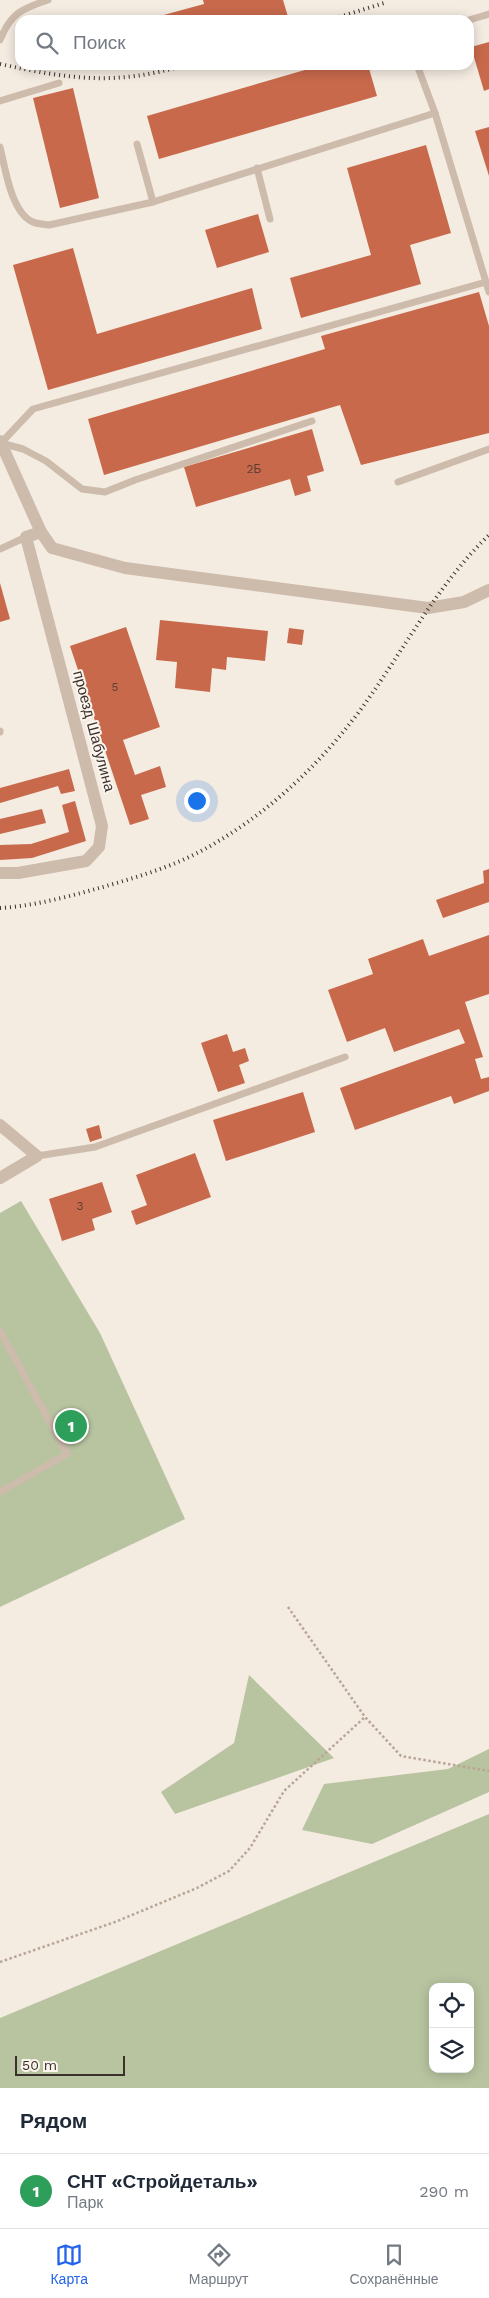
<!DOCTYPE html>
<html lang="ru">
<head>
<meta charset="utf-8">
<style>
  body { margin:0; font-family:"Work Sans",sans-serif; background:#f2f2f3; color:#1f2937 }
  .controls { position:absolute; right:15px; bottom:15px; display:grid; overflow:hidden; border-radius:10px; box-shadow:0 2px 12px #0003 }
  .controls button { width:45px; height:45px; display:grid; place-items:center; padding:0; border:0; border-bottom:1px solid #e0e1e3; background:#fff; color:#1f2937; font:25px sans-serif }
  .scale { position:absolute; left:15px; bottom:12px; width:110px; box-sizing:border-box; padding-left:5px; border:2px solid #3b302b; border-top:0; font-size:14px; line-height:18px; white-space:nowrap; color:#3b302b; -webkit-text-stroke:4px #fbf5ee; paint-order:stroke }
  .you { position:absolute; left:196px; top:800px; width:18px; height:18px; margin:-12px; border:4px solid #fff; border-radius:50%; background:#1a73e8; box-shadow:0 0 0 8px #1a73e833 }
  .badge { display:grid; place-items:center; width:32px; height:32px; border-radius:50%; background:#2563eb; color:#fff; font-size:16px; font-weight:700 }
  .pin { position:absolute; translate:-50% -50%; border:2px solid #fff; box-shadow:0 1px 5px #0006 }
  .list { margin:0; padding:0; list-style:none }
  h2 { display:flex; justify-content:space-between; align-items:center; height:65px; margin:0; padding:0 20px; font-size:21px }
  h2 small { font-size:16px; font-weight:400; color:#747a83 }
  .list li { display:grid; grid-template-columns:32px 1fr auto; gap:15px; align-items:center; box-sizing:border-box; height:75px; padding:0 20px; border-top:1px solid #e0e1e3 }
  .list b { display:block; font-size:19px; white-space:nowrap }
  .list p { margin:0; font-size:16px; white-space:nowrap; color:#747a83 }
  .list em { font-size:16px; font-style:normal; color:#747a83 }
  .icon { flex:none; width:28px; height:28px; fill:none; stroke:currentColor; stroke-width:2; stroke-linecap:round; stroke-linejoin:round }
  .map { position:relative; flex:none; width:489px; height:2088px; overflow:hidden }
  .search { position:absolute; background:#fff; box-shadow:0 2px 12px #0003; left:15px; right:15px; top:15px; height:55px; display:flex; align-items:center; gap:12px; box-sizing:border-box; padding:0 18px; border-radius:15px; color:#747a83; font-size:19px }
  .sheet { height:140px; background:#fff }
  nav { display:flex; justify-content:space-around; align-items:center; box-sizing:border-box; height:70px; border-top:1px solid #e0e1e3; background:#fff; font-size:14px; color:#747a83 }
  nav a { display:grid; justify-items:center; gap:2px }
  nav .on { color:#2563eb }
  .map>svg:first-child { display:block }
  .green { fill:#b8c4a0; fill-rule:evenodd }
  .building { fill:#c8694b }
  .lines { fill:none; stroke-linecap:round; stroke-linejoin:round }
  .path { stroke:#b9a596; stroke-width:2.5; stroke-dasharray:2.5 2.5; stroke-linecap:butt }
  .service { stroke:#cdbbac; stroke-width:7 }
  .minor { stroke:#cdbbac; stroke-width:12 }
  .rail { stroke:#3b302b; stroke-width:4; stroke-dasharray:1 4; stroke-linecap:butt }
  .labels { text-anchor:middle; stroke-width:4; stroke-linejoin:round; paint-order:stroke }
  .number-label { font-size:12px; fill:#5e3e33 }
  .street-label { font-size:15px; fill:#3b302b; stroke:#fbf5ee }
</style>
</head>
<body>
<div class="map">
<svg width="489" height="2088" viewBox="0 0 489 2088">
  <rect width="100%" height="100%" fill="#f4ebe1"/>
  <g class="green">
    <polygon points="21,1201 100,1333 185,1519 0,1607 0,1213"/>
    <polygon points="249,1675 334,1758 175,1814 161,1792 234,1743"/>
    <polygon points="489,1749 489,1792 372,1844 302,1830 324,1784 448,1769"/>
    <path d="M489,1814V2088H0V2018ZM433,1987H470V2069H433Z"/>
  </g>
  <g class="building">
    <polygon points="203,0 283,0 289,20 162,20 160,16 204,4"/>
    <polygon points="489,42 489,89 484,91 471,47"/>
    <polygon points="68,65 84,65 84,66 69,70"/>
    <polygon points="322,65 368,65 377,96 159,159 147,116"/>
    <polygon points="73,88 99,198 60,208 33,98"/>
    <polygon points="489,127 489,176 475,131"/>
    <polygon points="426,145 451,233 410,245 421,284 301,318 290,278 371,255 347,168"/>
    <polygon points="258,214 269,252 217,268 205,230"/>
    <polygon points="73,248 97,334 252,288 262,329 48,390 13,265"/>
    <polygon points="479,292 489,326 489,433 361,465 340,405 104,475 88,419 325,349 321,336"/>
    <polygon points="312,429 324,471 307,476 311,491 295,496 290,479 196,507 184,467"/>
    <polygon points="0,583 10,619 0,622"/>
    <polygon points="160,620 268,631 265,661 227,657 226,670 212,668 210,692 175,688 177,662 156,660"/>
    <polygon points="126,627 160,727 123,740 135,775 160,766 166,787 141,795 149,819 130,825 70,646"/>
    <polygon points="289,628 304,630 302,645 287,643"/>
    <polygon points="69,769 75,791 61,794 58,786 0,803 0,788"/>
    <polygon points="75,801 86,841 32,858 0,860 0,845 31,844 69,832 62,805"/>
    <polygon points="42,809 46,823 0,834 0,819"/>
    <polygon points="489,869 489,902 443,918 436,900 484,883 483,871"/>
    <polygon points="489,935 489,994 465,1002 483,1057 475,1059 481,1079 489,1077 489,1091 454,1104 451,1096 355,1130 340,1088 465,1043 459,1029 394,1052 385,1028 347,1042 328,990 373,974 368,959 423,939 429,956"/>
    <polygon points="227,1034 233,1052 245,1048 249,1061 239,1065 245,1083 218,1092 201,1043"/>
    <polygon points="303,1092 315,1132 226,1161 213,1120"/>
    <polygon points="99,1125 102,1138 90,1142 86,1129"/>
    <polygon points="195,1153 211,1197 136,1225 131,1211 147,1205 136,1175"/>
    <polygon points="102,1182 112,1212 92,1219 95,1230 62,1241 49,1199"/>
  </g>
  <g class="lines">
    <g class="path">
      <polyline points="288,1607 365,1717 401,1756 489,1771"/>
      <polyline points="0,1962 115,1922 197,1888 229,1871 250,1848 284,1791 365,1717"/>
    </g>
    <g class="service">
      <polyline points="469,20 489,14"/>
      <path d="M0,40C11,13 21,9 48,0"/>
      <polyline points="417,65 435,113 489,292"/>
      <polyline points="0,101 59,83"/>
      <path d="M0,147C5,167 11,213 33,222C37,224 44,224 49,225L153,202L137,144"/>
      <polyline points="257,168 270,219"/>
      <polyline points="153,202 435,113"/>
      <polyline points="1,443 33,409 486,282"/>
      <polyline points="1,443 23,449 46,461 82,489 105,492 135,480 312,421"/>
      <polyline points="398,482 489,449"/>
      <polyline points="0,549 26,537"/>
      <polyline points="0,731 0,732"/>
      <polyline points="37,1156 95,1147 345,1057"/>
      <polyline points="0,1331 67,1454 0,1492"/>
    </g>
    <g class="minor">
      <polyline points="0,441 41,532 52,548 125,568 428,608 464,602 489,590"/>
      <polyline points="0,873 18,873 86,861 99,847 102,826 26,537 41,532"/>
      <polyline points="0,1125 37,1156 0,1178"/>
    </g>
    <g class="rail">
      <polyline points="330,20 384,3"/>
      <path d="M0,64C69,79 116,86 185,65"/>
      <path d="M0,908C35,906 70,896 103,887C137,877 172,867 203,850C267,815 321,764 364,705C405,648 438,584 489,535"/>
    </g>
  </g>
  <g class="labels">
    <g class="number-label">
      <text x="254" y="473">2Б</text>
      <text x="115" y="691">5</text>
      <text x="80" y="1210">3</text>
    </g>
    <g class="street-label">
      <text transform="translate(94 731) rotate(75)" y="5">проезд Шабулина</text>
    </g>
  </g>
</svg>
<div class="controls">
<button><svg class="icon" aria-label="locate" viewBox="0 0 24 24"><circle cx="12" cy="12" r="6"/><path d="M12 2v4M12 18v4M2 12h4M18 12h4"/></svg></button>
<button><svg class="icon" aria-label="layers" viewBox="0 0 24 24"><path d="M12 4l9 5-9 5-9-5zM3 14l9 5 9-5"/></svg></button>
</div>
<div class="scale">50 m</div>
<div class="you"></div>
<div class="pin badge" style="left:71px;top:1426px;background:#2e9e5b">1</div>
<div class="search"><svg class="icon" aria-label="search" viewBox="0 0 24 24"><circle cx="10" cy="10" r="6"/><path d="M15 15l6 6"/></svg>Поиск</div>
</div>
<section class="sheet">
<h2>Рядом<small></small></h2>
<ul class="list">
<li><span class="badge" style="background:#2e9e5b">1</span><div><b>СНТ «Стройдеталь»</b><p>Парк</p></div><em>290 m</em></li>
</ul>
</section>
<nav>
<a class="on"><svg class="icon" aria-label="map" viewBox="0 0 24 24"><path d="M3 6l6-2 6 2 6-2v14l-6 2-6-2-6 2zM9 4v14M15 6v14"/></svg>Карта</a>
<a><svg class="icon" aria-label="directions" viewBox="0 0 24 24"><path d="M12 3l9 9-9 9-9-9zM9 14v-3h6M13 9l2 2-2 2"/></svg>Маршрут</a>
<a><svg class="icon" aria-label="saved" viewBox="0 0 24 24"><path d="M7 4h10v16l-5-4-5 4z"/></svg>Сохранённые</a>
</nav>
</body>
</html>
